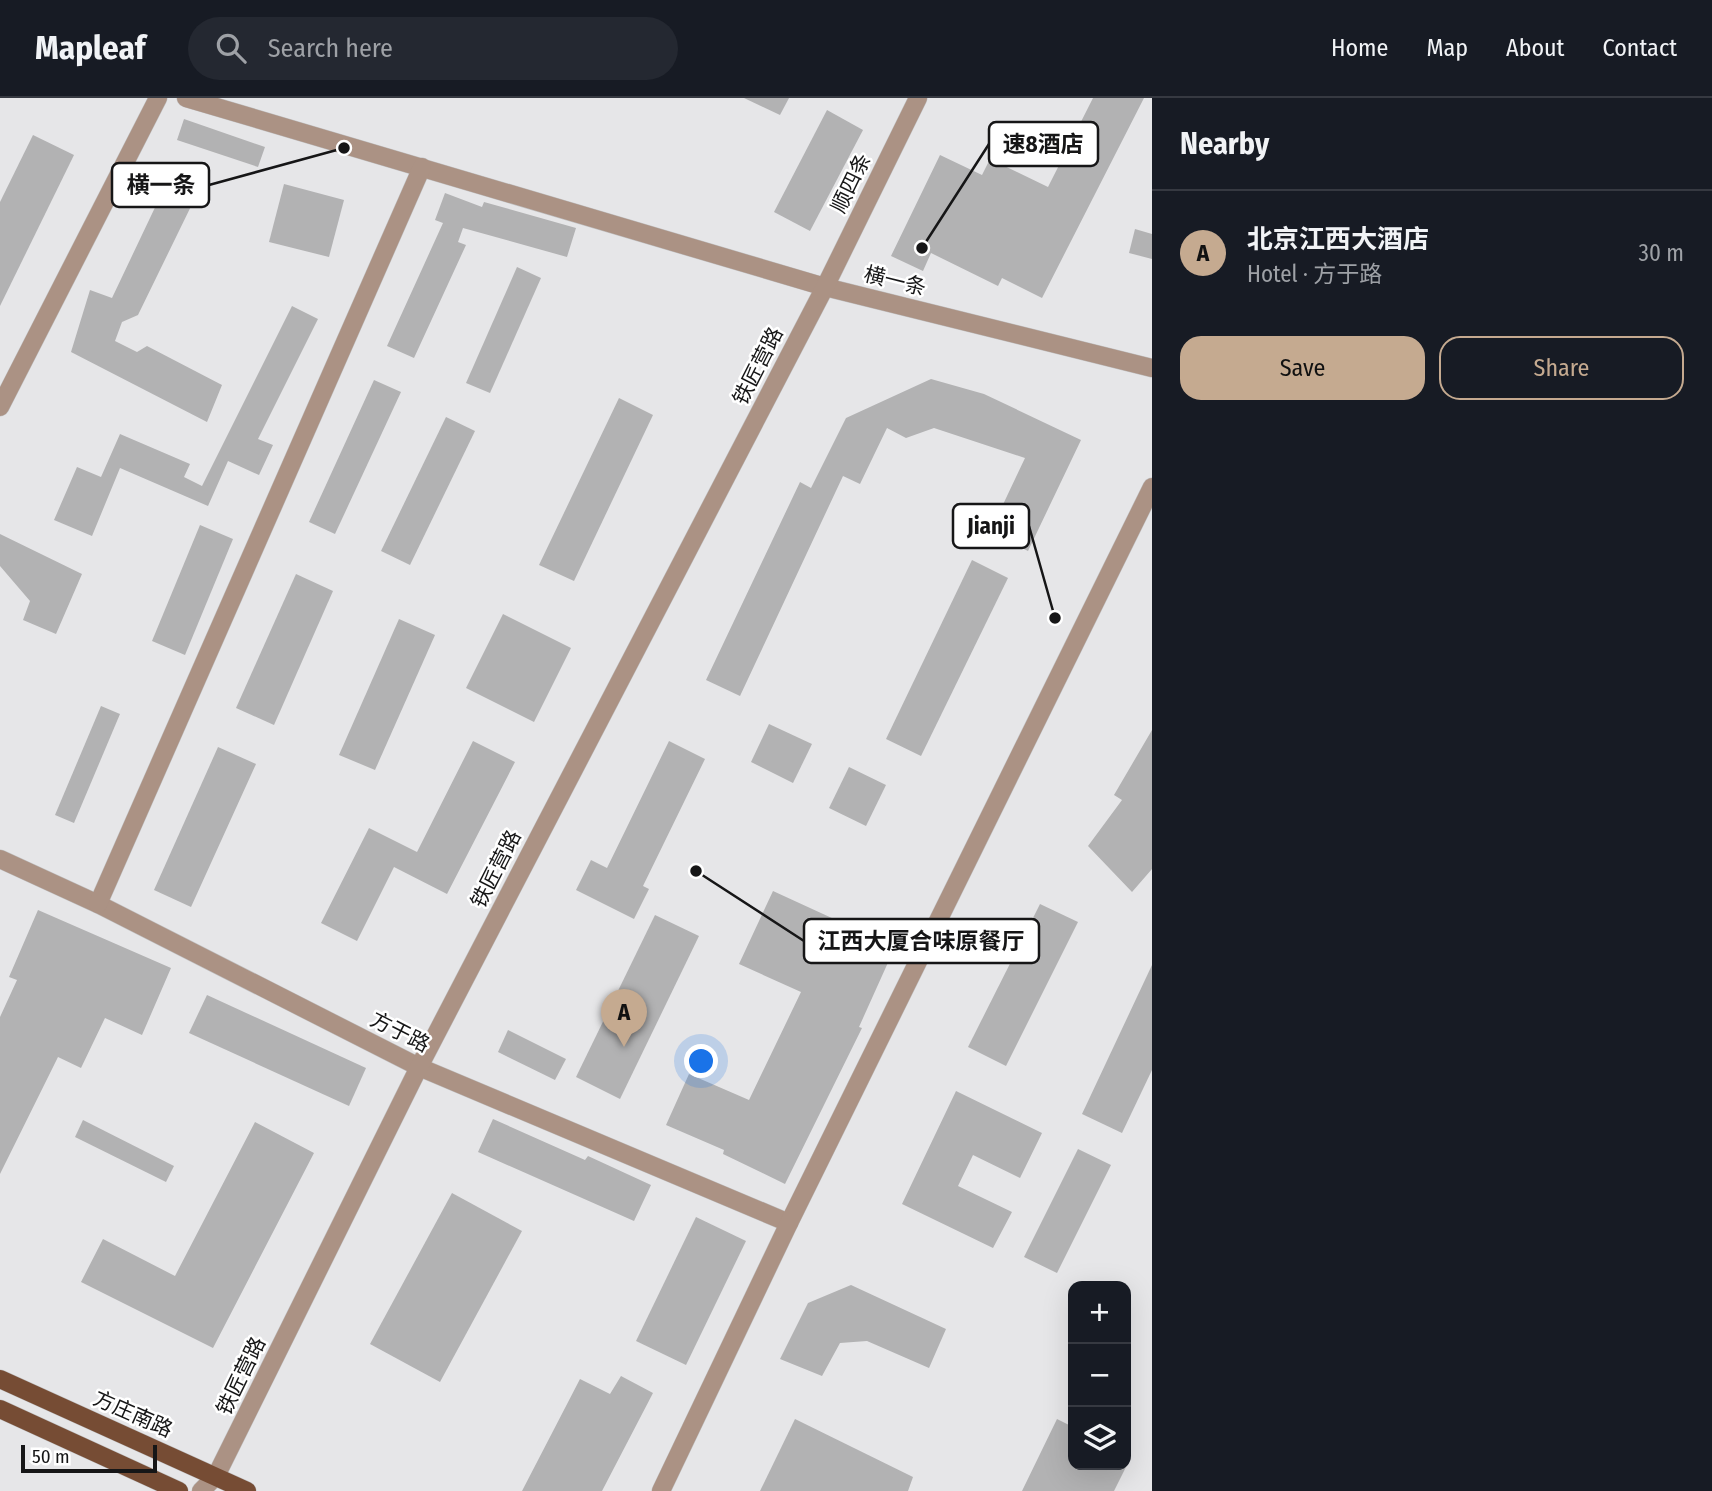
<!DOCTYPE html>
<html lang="en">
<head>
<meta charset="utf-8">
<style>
  body { margin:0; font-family:"Fira Sans Condensed","Noto Sans SC",sans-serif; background:#242831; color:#f1f3f6 }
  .controls { position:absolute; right:21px; bottom:21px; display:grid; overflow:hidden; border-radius:14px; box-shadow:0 7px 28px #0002 }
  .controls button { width:63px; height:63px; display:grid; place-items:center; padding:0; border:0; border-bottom:2px solid #363941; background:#171b24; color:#f1f3f6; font:35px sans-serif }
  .scale { position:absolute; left:21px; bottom:18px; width:136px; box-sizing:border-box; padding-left:7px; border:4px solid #161617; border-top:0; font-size:19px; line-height:24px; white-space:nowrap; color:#161617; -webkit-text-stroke:5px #fff; paint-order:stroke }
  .you { position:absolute; left:702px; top:964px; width:24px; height:24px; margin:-18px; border:5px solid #fff; border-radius:50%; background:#1a73e8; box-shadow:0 0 0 10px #1a73e833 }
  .badge { display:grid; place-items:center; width:46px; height:46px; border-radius:50%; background:#c5aa90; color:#111; font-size:23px; font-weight:700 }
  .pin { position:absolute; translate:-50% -58px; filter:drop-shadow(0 2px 4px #0008) }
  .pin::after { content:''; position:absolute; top:37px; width:24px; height:21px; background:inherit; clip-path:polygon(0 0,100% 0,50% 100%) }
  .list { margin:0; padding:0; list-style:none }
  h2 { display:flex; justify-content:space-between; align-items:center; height:91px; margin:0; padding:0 28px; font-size:30px }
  h2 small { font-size:23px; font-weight:400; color:#9ea1a6 }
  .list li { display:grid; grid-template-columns:46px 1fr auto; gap:21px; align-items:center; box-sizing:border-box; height:126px; padding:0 28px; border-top:2px solid #363941 }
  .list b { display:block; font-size:26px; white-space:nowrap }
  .list p { margin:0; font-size:23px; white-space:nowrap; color:#9ea1a6 }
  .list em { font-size:23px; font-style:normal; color:#9ea1a6 }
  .actions { display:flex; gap:14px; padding:21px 28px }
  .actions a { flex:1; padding:16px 0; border:2px solid #c5aa90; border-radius:21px; text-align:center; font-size:24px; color:#c5aa90 }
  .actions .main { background:#c5aa90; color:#111 }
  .icon { flex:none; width:38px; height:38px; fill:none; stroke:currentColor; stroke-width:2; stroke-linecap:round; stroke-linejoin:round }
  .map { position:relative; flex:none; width:1152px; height:1393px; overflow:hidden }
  header { display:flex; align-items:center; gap:42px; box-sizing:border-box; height:98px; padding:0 35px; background:#171b24; border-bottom:2px solid #363941 }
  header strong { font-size:33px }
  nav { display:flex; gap:38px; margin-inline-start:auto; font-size:24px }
  .search { width:490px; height:63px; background:#242831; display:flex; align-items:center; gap:18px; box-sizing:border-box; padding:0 24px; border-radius:38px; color:#9ea1a6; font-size:26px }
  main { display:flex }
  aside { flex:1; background:#171b24 }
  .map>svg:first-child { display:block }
  .building { fill:#b2b2b3 }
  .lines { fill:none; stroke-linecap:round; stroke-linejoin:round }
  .minor-casing { stroke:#c1c1c2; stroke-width:19 }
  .major-casing { stroke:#c1c1c2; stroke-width:19 }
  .minor { stroke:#ab9284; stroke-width:18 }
  .major { stroke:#764c34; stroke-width:18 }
  .labels { text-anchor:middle; stroke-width:5; stroke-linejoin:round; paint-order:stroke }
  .street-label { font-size:21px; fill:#161617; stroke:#fff }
  .leader { fill:none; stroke:#161617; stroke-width:2.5 }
  .callout-dot { fill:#161617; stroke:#fff; stroke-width:2.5 }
  .callout { fill:#fff; stroke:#161617; stroke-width:2.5 }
  .callout-label { font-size:23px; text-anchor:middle; font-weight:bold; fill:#161617 }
</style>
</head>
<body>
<header>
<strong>Mapleaf</strong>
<div class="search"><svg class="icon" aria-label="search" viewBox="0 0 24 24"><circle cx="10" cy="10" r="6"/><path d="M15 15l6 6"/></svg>Search here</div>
<nav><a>Home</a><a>Map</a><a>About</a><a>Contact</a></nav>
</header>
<main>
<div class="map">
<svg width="1152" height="1393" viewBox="0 0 1152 1393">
  <rect width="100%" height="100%" fill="#e6e6e8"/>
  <g class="building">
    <polygon points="744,0 789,0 780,17"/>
    <polygon points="1093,0 1144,0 1042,200 1002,180 998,188 931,155 923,173 891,158 940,57 982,77 990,61 1048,89"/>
    <polygon points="827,12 863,32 810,133 774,114"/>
    <polygon points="184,21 265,49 258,69 177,42"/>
    <polygon points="33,37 74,57 0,208 0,104"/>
    <polygon points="169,80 197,96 138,217 122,224 115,243 137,254 147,248 222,287 207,324 71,254 90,192 112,200"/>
    <polygon points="284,86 344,102 329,159 269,144"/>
    <polygon points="445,95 482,109 484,104 576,130 567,159 463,130 458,144 466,147 414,260 387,248 443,125 435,122"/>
    <polygon points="1135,131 1152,136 1152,161 1129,155"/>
    <polygon points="517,169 541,180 490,295 466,285"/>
    <polygon points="292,208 318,221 258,341 273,347 259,377 228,363 208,408 120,370 92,438 54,422 77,369 101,379 120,336 190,366 184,379 202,388"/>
    <polygon points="931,281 984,296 1081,342 1028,453 990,434 1025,360 934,330 906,340 887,330 860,386 843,378 740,598 706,582 800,384 811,390 846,320"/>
    <polygon points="374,282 401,294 335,436 309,424"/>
    <polygon points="619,300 653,317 574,483 539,467"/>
    <polygon points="446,319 475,333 410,467 381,453"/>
    <polygon points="200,427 233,441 185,557 152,543"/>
    <polygon points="0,436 82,476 56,536 23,522 30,503 0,468"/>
    <polygon points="972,462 1008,480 921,658 886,641"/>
    <polygon points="296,476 333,493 274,627 236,610"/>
    <polygon points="503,516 571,550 534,624 466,590"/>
    <polygon points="399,521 435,537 375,672 339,657"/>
    <polygon points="101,608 120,616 74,725 55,717"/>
    <polygon points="769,626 812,646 793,685 751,664"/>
    <polygon points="1152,632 1152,771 1132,794 1088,748 1122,702 1114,697"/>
    <polygon points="473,643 515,664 447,796 394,769 357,843 321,825 369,730 417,754"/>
    <polygon points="669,643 705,661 643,788 649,791 634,821 576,792 591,762 607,770"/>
    <polygon points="218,649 256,666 191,809 154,792"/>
    <polygon points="849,669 886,687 866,728 829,710"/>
    <polygon points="773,793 895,849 859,929 862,930 785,1086 723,1056 724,1052 666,1027 689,976 749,1002 801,894 739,866"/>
    <polygon points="1040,806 1078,824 1006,968 968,949"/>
    <polygon points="38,812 171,870 142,937 105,920 81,970 58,959 0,1076 0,919 17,882 9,879"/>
    <polygon points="655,817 699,838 620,1001 576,979"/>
    <polygon points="1152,867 1152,972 1122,1035 1082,1016"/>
    <polygon points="207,897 366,970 349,1008 189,935"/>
    <polygon points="508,932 566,961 555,982 498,954"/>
    <polygon points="956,993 1042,1035 1020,1080 973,1057 958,1088 1012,1114 993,1150 902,1106"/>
    <polygon points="493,1021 585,1062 588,1058 651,1087 634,1123 478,1054"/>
    <polygon points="83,1022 174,1068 166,1084 75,1039"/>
    <polygon points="255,1024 314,1055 213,1250 81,1184 103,1141 175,1178"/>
    <polygon points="1078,1051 1111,1067 1057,1175 1024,1159"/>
    <polygon points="452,1095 522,1133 440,1284 370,1246"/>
    <polygon points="696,1119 746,1143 686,1267 636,1243"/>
    <polygon points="851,1187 946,1231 929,1270 867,1243 840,1245 822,1278 780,1261 808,1205"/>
    <polygon points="621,1278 653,1295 602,1393 522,1393 580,1281 610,1296"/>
    <polygon points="795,1321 913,1379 908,1393 760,1393"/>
    <polygon points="1057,1321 1073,1329 1073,1367 1127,1367 1114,1393 1022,1393"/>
  </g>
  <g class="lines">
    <defs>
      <g id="minor">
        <polyline points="186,0 825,189 1152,270"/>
        <polyline points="0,309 158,0"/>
        <polyline points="0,761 98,806 419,969 789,1125"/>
        <polyline points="98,806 422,69"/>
        <polyline points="201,1393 216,1378 419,969 825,189 918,0"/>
        <polyline points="661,1393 789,1125 1152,389"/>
      </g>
      <g id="major">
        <polyline points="0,1281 247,1393"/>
        <polyline points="0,1311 179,1393"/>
      </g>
    </defs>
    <use href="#minor" class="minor-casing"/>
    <use href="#major" class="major-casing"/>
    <use href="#minor" class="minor"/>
    <use href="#major" class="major"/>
  </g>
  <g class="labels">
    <g class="street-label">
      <text transform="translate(851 85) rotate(-64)" y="7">顺四条</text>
      <text transform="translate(895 183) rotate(14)" y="7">横一条</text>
      <text transform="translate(758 268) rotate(-63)" y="7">铁匠营路</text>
      <text transform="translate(496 771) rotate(-63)" y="7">铁匠营路</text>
      <text transform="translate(400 934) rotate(27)" y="7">方于路</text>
      <text transform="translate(241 1278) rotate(-64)" y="7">铁匠营路</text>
      <text transform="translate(133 1316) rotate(24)" y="7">方庄南路</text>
    </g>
  </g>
  <path class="leader" d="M922 150L989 46M344 50L209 87M1055 520L1029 428M696 773L804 843"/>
  <g class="callout-dot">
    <circle cx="922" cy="150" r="7"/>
    <circle cx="344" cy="50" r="7"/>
    <circle cx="1055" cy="520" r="7"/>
    <circle cx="696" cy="773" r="7"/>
  </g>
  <g class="callout">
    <rect x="989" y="24" width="109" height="44" rx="7"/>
    <rect x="112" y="65" width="97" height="44" rx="7"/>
    <rect x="953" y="406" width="76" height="44" rx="7"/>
    <rect x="804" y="821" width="235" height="44" rx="7"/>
  </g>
  <g class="callout-label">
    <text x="1043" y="54">速8酒店</text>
    <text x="161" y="95">横一条</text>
    <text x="991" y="436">Jianji</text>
    <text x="921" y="851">江西大厦合味原餐厅</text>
  </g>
</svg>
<div class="controls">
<button>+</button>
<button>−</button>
<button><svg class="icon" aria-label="layers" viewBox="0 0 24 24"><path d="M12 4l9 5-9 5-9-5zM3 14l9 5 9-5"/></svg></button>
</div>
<div class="scale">50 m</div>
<div class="you"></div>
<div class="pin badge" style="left:624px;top:949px">A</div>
</div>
<aside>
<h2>Nearby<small></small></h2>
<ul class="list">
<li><span class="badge">A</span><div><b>北京江西大酒店</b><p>Hotel · 方于路</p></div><em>30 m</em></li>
</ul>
<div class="actions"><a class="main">Save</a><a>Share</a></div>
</aside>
</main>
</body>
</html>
